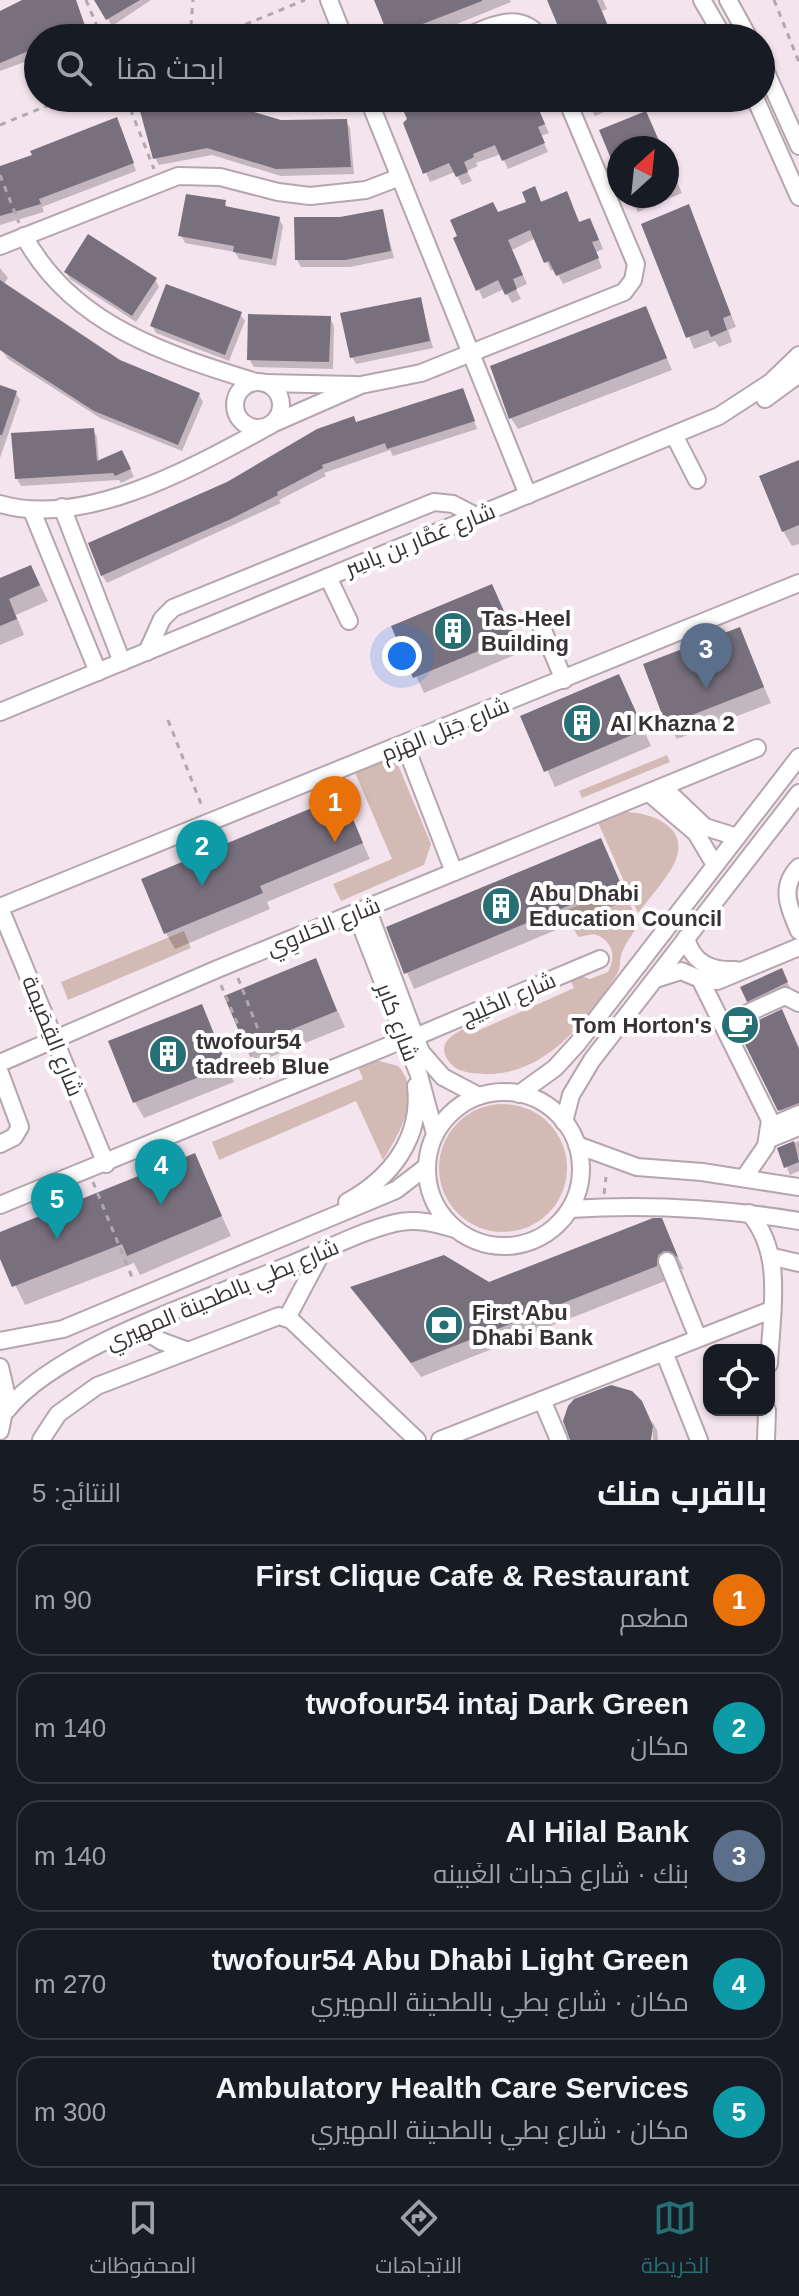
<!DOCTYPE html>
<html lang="ar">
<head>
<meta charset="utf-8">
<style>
  body { margin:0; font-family:Arial,Cairo,sans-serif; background:#20242c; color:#f1f3f6; direction:rtl }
  .controls { position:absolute; right:24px; bottom:24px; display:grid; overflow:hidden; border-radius:16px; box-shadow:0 2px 6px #0004 }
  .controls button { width:72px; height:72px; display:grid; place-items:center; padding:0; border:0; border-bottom:2px solid #363941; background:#171b24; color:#f1f3f6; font:40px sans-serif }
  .compass { position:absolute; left:607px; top:136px; width:72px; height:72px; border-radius:50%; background:#171b24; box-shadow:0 2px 6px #0004; rotate:27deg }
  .you { position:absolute; left:402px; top:656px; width:28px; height:28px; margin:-20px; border:6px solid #fff; border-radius:50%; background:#1a73e8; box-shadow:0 0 0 12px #1a73e833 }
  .badge { display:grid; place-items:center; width:52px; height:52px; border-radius:50%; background:#267075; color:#fff; font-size:26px; font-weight:700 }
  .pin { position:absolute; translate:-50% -66px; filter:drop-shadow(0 2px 4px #0008) }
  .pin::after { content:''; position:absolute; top:42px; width:28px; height:24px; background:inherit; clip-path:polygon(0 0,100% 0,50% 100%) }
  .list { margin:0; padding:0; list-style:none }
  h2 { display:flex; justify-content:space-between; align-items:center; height:104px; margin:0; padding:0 32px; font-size:34px }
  h2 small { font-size:26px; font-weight:400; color:#9ea1a6 }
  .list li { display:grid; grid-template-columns:52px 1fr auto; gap:24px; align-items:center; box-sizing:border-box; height:112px; margin:0 16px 16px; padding:0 16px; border:2px solid #363941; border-radius:24px }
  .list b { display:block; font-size:30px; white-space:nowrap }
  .list p { margin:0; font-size:26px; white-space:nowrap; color:#9ea1a6 }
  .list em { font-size:26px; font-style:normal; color:#9ea1a6 }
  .icon { flex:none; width:44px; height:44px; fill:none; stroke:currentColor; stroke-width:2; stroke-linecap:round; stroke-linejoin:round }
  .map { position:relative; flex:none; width:799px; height:1440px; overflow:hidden; direction:ltr }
  .search { position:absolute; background:#171b24; box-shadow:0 2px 6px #0004; left:24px; right:24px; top:24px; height:88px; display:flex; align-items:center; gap:20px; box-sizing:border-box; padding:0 28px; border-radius:44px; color:#9ea1a6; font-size:30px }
  .sheet { height:744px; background:#171b24 }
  nav { display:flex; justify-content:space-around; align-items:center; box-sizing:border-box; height:112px; border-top:2px solid #363941; background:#171b24; font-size:22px; color:#9ea1a6 }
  nav a { display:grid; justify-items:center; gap:4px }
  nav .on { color:#267075 }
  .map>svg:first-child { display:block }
  .green { fill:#d4bab4 }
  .shadow { fill:#0003 }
  .building { fill:#78707d }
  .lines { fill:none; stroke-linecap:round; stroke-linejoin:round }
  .minor-casing { stroke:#b4a5ae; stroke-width:20 }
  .path { stroke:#b3a6ae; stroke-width:3; stroke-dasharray:6 6; stroke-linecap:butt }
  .minor { stroke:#fff; stroke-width:16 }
  .labels { text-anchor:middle; stroke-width:8; stroke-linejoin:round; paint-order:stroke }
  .street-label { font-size:22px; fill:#383236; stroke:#fff }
  .poi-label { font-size:22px; font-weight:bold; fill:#383236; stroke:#fff; text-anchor:start }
</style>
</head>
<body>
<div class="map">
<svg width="799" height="1440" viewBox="0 0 799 1440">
  <rect width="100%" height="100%" fill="#f4e4ee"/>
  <g class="green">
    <polygon points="387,755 396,760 431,844 424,865 341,901 333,884 392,859 353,768"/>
    <polygon points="667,755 670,762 582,798 579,791"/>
    <path d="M624,812C651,812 691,827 675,862C666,880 650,897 638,913L597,820Z"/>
    <path d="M622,887L639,924C633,934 623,946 621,956C619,963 621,968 617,974C588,1019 550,1070 493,1074C480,1074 461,1074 452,1065C433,1045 452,1034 470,1026L473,1033L574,988L569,977L575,974L590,979L608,972C617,955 612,940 594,934L578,937L565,911Z"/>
    <polygon points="184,931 191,948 68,1000 61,982"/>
    <path d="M376,1060L398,1066C424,1094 399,1134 383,1160L356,1101L219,1160L212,1142L363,1079L358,1067Z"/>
    <circle cx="503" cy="1168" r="64"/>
  </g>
  <g class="shadow">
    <polygon points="28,0 76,0 89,37 38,38 38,57 0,71 0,14"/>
    <polygon points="97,0 151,0 112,26"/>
    <polygon points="376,0 510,0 511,2 422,38 391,38"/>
    <polygon points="550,0 603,0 607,9 602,11 613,38 560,38 563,33"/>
    <polygon points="418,98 525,98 540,113 549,133 541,136 548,152 508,169 501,154 476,163 478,166 467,171 472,181 462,185 455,172 430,182 405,123"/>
    <polygon points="585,98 637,98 595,116"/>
    <polygon points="645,113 662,148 619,148 619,171 602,131"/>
    <polygon points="346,121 350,128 354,174 281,176 212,155 159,165 155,158 281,122"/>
    <polygon points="121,127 136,171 42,207 44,212 0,225 0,169"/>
    <polygon points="667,159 682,193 638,212 630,196 667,196"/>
    <polygon points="566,194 580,224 595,229 603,249 596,252 602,268 563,284 555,269 551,271 536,238 512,250 527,284 516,289 521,299 512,303 504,289 483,299 455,239 498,214"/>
    <polygon points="224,202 228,208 279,219 283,226 276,266 239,259 235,252 185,243 181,235"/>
    <polygon points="688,206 736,327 728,330 732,342 719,347 715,341 694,349 644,225"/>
    <polygon points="382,211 394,258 350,267 301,267 297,260 340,219"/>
    <polygon points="0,268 8,278 3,285 87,344 146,375 199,395 203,402 182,451 100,418 8,359 0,348"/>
    <polygon points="66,272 155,279 159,287 136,322 70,279"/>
    <polygon points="420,299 433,348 356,364 352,357"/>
    <polygon points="645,308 672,370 518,429 511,418"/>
    <polygon points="240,314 245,321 229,361 156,333 152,326"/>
    <polygon points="330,318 334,326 333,369 254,367 249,359"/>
    <polygon points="0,387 16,393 20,400 0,458"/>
    <polygon points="466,397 477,429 393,456 390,450 324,473 326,476 279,500 281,503 107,583 102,575 90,544 356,424"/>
    <polygon points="93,430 97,437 99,462 126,460 134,477 121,483 119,480 21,486 17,479"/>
    <polygon points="799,463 799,544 792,546 783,531"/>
    <polygon points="31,567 48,601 16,615 24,635 0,645 0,578"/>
    <polygon points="491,586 522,652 424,693 394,627"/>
    <polygon points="739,630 771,703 677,739 668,724"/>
    <polygon points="619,676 651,746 555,787 523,717"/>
    <polygon points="342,798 370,859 267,902 270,909 175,949 166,933"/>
    <polygon points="600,840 628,900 414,989 388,928"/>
    <polygon points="315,961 345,1027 256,1063 226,997"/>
    <polygon points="785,977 791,990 752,1008 748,1001"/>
    <polygon points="201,1007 234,1082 144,1118 135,1102"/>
    <polygon points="782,1012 799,1047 799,1121 789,1126 780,1110"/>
    <polygon points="799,1141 799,1171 790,1175 779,1149"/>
    <polygon points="194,1156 231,1236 140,1275 134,1263 25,1305 0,1254 0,1235"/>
    <polygon points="661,1220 684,1270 673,1265 666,1271 665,1281 421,1377 353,1288 489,1284"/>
    <polygon points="652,1421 657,1430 658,1440 653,1440"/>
  </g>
  <g class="building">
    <polygon points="22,0 76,0 86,29 61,38 38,38 38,47 0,63 0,11"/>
    <polygon points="94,0 140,0 106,20"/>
    <polygon points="374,0 482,0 482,1 389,37"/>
    <polygon points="547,0 597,0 613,38 563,38"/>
    <polygon points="413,98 534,98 545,124 538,127 545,143 502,161 495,145 473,154 474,157 464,162 468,172 456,177 449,163 423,174 403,123 407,119 400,103"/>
    <polygon points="211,99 281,120 347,119 351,167 276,169 207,148 153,159 140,111 183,100"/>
    <polygon points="646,111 660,143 649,148 619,148 619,178 599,130"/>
    <polygon points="117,117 134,163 39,199 41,204 0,216 0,166 32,155 30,151"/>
    <polygon points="535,186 541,202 567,191 579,222 590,218 599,240 592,242 599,258 556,276 549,261 544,263 530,230 508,240 523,275 513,279 517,289 505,295 498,280 476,291 453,238 457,236 450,220 493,202 498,212 526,202 522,192"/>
    <polygon points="186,194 226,200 225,206 280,217 272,259 233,252 234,246 178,236"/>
    <polygon points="689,204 731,315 723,318 727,330 711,337 708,330 686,338 641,224"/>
    <polygon points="383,209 391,251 345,260 295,260 294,217 340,217"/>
    <polygon points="88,234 157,278 132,316 64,272"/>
    <polygon points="0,280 120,360 200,393 178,445 94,411 0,350"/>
    <polygon points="166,284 242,312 225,355 150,326"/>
    <polygon points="421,297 430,341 350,358 340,313"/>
    <polygon points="646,306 667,358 509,419 490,366"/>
    <polygon points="248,314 331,316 329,362 247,360"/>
    <polygon points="0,385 17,391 2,435 0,435"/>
    <polygon points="463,388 475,421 387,449 385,443 322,465 323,468 277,492 278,495 231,519 101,576 88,543 227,482 317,429 354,416 356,422"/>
    <polygon points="94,428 97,461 122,450 131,469 115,476 113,473 15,479 11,433"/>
    <polygon points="799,460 799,525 782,532 759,476"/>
    <polygon points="31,565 40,585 9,599 17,619 0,626 0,578"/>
    <polygon points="492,584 515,636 413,678 391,626"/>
    <polygon points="740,627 764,687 666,725 643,664"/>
    <polygon points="619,674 644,730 544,772 520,716"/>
    <polygon points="343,795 363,843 260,886 263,893 164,934 141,879"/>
    <polygon points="601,838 621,884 404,974 386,927"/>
    <polygon points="316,958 337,1011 246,1048 224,996"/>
    <polygon points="782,968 788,982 747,1002 740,987"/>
    <polygon points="202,1004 227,1066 133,1103 108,1041"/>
    <polygon points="782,1009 799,1049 799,1103 778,1111 738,1030"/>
    <polygon points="794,1141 799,1162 784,1168 777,1148"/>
    <polygon points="195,1153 222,1216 127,1256 122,1244 12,1287 0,1259 0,1232"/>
    <polygon points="653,1218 662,1218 678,1257 664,1251 658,1255 657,1266 411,1363 350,1287 444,1255 489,1282"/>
    <polygon points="611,1385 632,1391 642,1401 653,1426 651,1440 570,1440 563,1421 568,1406 574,1399"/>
  </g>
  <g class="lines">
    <defs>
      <g id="minor">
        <polyline points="329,0 344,38"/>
        <polyline points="702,0 724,38"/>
        <polyline points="728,0 749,38"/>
        <path d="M463,38C490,27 519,9 541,38"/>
        <polyline points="761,61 799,146"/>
        <polyline points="368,98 528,495"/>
        <polyline points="755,98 799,197"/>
        <path d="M24,236C72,325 166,354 256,382"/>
        <polyline points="0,246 178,176 220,177 278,192 310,196 366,190 400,177"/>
        <circle cx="258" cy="405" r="23"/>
        <polyline points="264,383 356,385"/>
        <polyline points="765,399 799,374"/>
        <polyline points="272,424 361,385 421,373 624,292 633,280 636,264 566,98"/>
        <polyline points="674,435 697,480"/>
        <path d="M0,504C87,529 197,465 271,425"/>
        <polyline points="62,507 122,662"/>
        <polyline points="32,511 98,672"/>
        <polyline points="328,577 349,621"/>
        <polyline points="540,623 564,680"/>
        <polyline points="147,652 162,619 173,608 434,502 453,504 476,516"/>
        <polyline points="0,712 719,416 771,382 799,355"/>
        <polyline points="405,745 454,872"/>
        <polyline points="663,787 705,827 737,837"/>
        <polyline points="649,793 696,833 715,865"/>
        <path d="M799,867C779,887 789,908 799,931"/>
        <polyline points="0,907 799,583"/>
        <polyline points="0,908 106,1164"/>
        <polyline points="367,908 421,1052 443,1077 479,1096"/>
        <polyline points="356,913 419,1075 435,1134"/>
        <path d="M686,938C693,964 712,971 736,970"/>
        <polyline points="656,979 681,971 700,979 717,981 799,947"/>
        <polyline points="700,979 770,1120 766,1146 744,1178"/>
        <polyline points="724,1024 785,996 799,1003"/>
        <polyline points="415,1037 600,959"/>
        <polyline points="0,1063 215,970 757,748"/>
        <polyline points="0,1073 20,1127 14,1137 0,1144"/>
        <circle cx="504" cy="1169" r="77"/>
        <polyline points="519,1094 555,1068 577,1044 799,757"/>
        <polyline points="564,1122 571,1095 592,1060 799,793"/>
        <polyline points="771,1126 799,1114"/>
        <polyline points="769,1139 799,1127"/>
        <polyline points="577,1145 637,1167 702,1172 799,1187"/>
        <path d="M347,1202C391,1178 422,1138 416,1086"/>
        <polyline points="0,1205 405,1039"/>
        <path d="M570,1209C647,1204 722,1208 799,1221"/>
        <path d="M749,1213C785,1254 771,1313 769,1364"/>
        <polyline points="773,1257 799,1263"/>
        <polyline points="667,1261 698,1338"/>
        <polyline points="287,1318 322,1252"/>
        <polyline points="138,1327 161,1341 188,1351"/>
        <polyline points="0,1341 63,1329 396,1190 426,1167"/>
        <polyline points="664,1352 699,1440"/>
        <polyline points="0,1367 7,1397 0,1431"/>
        <polyline points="542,1400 559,1440"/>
        <path d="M7,1410C56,1347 210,1298 287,1266C322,1252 358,1232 395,1223C415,1218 435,1223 455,1229"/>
        <polyline points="41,1440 58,1414 97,1386 279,1316 291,1320 417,1440"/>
        <polyline points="440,1440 771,1310"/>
        <polyline points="766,1440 767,1410"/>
      </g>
    </defs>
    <use href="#minor" class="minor-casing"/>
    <g class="path">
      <polyline points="86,0 102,38"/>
      <polyline points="774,0 799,62"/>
      <polyline points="190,38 193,0"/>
      <polyline points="212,38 305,0"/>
      <polyline points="126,98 154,169"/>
      <path d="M258,98C291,109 321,112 356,110"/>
      <polyline points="0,125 66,98"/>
      <polyline points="0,175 19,223"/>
      <polyline points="168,720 203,809"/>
      <polyline points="238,978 276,1075"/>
      <polyline points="221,985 262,1081"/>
      <polyline points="93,1182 134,1282"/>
      <polyline points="604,1194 606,1177"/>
    </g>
    <use href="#minor" class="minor"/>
  </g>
  <defs>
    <symbol id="building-disc" viewBox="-11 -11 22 22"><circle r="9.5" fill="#267075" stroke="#fff"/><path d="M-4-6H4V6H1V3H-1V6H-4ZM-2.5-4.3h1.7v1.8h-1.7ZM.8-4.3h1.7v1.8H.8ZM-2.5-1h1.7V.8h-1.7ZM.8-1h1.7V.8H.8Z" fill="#fff"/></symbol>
    <symbol id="cafe-disc" viewBox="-11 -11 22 22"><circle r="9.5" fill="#267075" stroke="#fff"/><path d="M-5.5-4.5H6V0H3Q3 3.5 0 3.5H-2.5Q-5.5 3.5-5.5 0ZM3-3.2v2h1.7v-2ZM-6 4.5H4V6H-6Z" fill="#fff"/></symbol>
    <symbol id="bank-disc" viewBox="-11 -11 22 22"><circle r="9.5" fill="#267075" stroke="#fff"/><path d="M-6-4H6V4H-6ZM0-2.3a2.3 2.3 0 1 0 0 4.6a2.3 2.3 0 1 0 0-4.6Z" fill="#fff"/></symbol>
  </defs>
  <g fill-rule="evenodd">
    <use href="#building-disc" x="431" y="609" width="44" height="44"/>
    <use href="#building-disc" x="560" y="701" width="44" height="44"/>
    <use href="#building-disc" x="479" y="884" width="44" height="44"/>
    <use href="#cafe-disc" x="718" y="1003" width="44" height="44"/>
    <use href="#building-disc" x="146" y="1032" width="44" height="44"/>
    <use href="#bank-disc" x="422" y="1303" width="44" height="44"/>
  </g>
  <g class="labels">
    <g class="street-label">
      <text transform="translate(420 539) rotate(-22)" y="8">شارع عَمَّار بن ياسِر</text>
      <text transform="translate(445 729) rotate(-22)" y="8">شارع جَبَل الهَزم</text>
      <text transform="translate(323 926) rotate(-22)" y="8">شارع الحَلاوِي</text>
      <text transform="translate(508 998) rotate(-23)" y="8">شارع الخَلِيج</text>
      <text transform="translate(398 1022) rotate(69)" y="8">شارع كابر</text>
      <text transform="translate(53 1036) rotate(68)" y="8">شارع القِصَيمة</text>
      <text transform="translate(222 1294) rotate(-23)" y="8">شارع بطي بالطحينة المهيري</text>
    </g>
    <g class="poi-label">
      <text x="481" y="626">Tas-Heel<tspan x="481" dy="25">Building</tspan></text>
      <text x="610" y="731">Al Khazna 2</text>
      <text x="529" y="901">Abu Dhabi<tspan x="529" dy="25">Education Council</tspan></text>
      <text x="712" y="1033" text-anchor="end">Tom Horton's</text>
      <text x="196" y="1049">twofour54<tspan x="196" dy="25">tadreeb Blue</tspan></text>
      <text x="472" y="1320">First Abu<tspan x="472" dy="25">Dhabi Bank</tspan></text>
    </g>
  </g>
</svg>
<div class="controls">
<button><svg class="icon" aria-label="locate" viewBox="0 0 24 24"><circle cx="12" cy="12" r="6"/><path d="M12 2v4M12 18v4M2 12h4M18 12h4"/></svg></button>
</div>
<svg class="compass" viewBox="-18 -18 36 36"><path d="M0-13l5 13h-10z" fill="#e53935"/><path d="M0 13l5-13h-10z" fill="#9ea1a6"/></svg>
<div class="you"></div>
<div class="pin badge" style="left:335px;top:842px;background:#e8710a">1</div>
<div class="pin badge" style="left:202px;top:886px;background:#0f9aa8">2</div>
<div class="pin badge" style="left:706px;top:689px;background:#5c6f8a">3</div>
<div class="pin badge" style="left:161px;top:1205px;background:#0f9aa8">4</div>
<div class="pin badge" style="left:57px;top:1239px;background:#0f9aa8">5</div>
<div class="search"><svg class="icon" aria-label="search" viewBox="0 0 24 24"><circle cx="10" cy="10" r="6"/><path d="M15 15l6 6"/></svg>ابحث هنا</div>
</div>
<section class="sheet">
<h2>بالقرب منك<small>النتائج: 5</small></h2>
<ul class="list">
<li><span class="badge" style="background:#e8710a">1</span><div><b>First Clique Cafe &amp; Restaurant</b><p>مطعم</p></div><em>90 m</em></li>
<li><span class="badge" style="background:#0f9aa8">2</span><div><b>twofour54 intaj Dark Green</b><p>مكان</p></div><em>140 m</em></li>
<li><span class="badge" style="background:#5c6f8a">3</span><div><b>Al Hilal Bank</b><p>بنك · شارع حَدبات الغَبينه</p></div><em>140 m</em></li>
<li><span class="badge" style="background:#0f9aa8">4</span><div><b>twofour54 Abu Dhabi Light Green</b><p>مكان · شارع بطي بالطحينة المهيري</p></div><em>270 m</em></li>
<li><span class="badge" style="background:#0f9aa8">5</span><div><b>Ambulatory Health Care Services</b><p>مكان · شارع بطي بالطحينة المهيري</p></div><em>300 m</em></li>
</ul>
</section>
<nav>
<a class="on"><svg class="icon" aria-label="map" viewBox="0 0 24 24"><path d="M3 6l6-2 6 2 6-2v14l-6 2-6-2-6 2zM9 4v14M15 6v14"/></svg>الخريطة</a>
<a><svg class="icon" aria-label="directions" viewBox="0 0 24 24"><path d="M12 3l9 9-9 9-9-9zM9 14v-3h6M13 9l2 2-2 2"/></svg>الاتجاهات</a>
<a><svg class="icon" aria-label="saved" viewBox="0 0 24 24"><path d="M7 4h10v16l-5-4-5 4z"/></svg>المحفوظات</a>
</nav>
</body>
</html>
